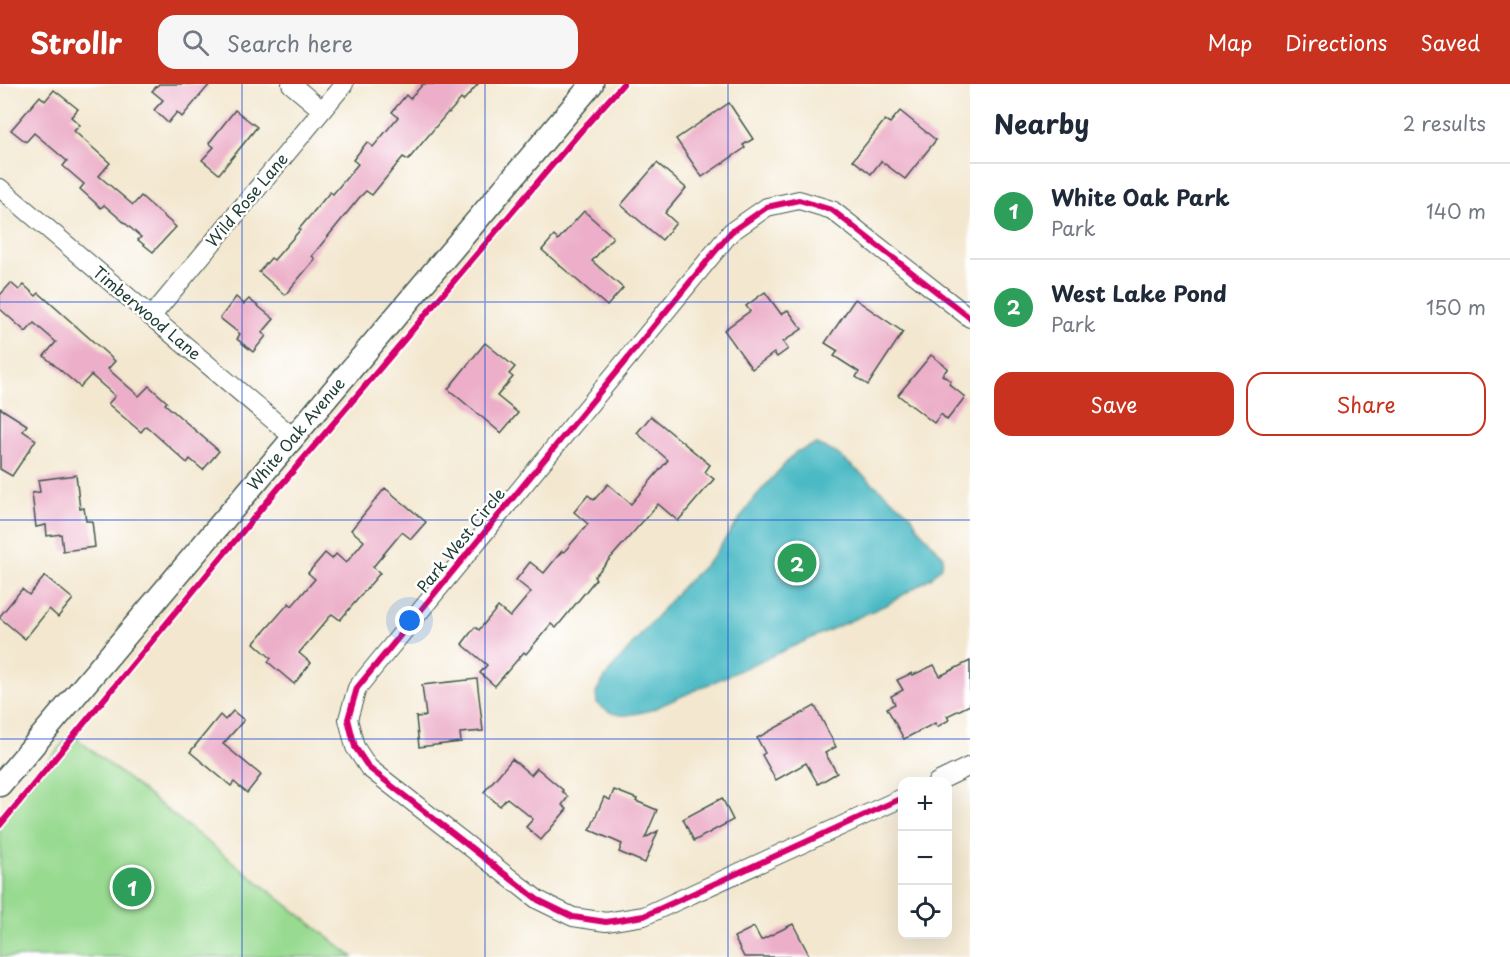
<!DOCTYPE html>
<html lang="en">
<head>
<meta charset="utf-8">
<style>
  body { margin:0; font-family:"Playpen Sans",sans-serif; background:#f6f6f7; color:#1f2937 }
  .controls { position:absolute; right:18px; bottom:18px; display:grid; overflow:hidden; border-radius:12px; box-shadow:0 6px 24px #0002 }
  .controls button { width:54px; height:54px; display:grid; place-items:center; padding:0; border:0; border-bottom:2px solid #e0e1e3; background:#fff; color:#1f2937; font:30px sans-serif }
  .you { position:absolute; left:410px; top:537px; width:21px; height:21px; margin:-15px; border:4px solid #fff; border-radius:50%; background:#1a73e8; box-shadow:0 0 0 9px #1a73e833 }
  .badge { display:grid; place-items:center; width:39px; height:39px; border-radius:50%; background:#c8321e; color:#fff; font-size:20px; font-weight:700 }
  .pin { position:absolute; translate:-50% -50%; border:3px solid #fff; box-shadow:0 2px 6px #0006 }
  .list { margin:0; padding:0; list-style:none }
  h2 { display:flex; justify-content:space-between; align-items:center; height:78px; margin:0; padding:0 24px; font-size:26px }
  h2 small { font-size:20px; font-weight:400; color:#747a83 }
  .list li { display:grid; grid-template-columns:39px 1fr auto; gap:18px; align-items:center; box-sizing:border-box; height:96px; padding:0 24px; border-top:2px solid #e0e1e3 }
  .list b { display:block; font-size:22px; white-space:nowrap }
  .list p { margin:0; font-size:20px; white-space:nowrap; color:#747a83 }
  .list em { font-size:20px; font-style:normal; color:#747a83 }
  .actions { display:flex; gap:12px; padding:18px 24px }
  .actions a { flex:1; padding:14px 0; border:2px solid #c8321e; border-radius:18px; text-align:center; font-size:21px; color:#c8321e }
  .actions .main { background:#c8321e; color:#fff }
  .icon { flex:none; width:33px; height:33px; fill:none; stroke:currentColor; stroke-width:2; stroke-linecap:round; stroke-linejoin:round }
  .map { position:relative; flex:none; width:970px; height:873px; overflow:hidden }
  header { display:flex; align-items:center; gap:36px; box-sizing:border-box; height:84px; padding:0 30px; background:#c8321e; color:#fff }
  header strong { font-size:28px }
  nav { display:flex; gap:33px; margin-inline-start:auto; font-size:21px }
  .search { width:420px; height:54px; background:#f6f6f7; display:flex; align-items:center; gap:15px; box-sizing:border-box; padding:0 21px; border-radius:18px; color:#747a83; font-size:22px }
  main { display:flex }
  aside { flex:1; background:#fff }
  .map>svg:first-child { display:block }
  .green { fill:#99da91; stroke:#5c8c62; stroke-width:1.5 }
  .water { fill:#4cbac5; stroke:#367c7c; stroke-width:1.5 }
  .building { fill:#ecaec8 }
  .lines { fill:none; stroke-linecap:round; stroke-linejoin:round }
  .minor-casing { stroke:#3f564b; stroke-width:20 }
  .tertiary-casing { stroke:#3f564b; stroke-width:25 }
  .minor { stroke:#fff; stroke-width:18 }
  .tertiary { stroke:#fff; stroke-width:22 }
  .cycleway-casing { stroke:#fff; stroke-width:10 }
  .cycleway { stroke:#d6006c; stroke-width:6 }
  .grid { fill:none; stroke:#1d4ed8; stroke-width:1.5; stroke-opacity:0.55 }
  .labels { text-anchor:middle; stroke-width:5; stroke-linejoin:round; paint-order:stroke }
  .street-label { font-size:16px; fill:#1f3d34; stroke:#fff }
</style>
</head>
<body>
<header>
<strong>Strollr</strong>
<div class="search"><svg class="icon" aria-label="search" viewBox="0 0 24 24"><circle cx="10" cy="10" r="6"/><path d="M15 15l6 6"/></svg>Search here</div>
<nav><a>Map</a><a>Directions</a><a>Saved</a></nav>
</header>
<main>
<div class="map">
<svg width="970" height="873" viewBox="0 0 970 873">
  <rect width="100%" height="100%" fill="#fff"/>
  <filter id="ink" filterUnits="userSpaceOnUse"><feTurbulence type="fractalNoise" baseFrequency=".0167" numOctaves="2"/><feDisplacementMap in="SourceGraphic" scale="12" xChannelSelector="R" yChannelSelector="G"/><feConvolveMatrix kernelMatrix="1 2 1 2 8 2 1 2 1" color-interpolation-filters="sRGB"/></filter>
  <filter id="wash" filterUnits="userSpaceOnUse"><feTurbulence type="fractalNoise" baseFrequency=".008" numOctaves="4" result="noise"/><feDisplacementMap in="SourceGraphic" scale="24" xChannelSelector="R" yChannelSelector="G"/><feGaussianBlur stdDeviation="1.35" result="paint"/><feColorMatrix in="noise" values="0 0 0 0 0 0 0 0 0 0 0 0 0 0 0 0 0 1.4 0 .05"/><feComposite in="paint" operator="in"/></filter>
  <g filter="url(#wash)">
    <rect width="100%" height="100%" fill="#f3e7cf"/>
    <polygon class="green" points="71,650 353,873 0,873 0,734"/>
    <path class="water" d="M816,360L836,369L911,431L918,444L943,472L942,482L932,493L890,519L651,626C629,631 616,637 597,619L596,608L608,589L682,503L711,475L756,412L796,368Z"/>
    <g id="blocks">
      <g class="building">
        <polygon points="159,0 210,0 182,33 177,28 168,39 154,26 163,16 152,7"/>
        <polygon points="423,0 478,0 463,17 461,15 449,29 448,28 408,76 403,73 372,111 366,107 359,114 312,172 315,175 285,211 259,188 271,174 274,176 300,146 299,145 330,108 333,110 358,80 353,76 367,58 373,63 398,33 392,28 406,11 410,15"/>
        <polygon points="54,6 78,25 71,33 80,41 74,47 110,79 99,92 133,121 141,112 176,143 153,168 138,156 141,153 104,121 101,124 80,105 84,100 63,82 67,77 34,49 26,58 11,46 40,12 45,17"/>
        <polygon points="729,19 753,55 743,61 745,64 702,93 676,55"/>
        <polygon points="235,26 257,43 219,90 202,76 214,63 209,59"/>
        <polygon points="900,27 936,56 905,95 881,77 871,90 853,76 885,36 890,39"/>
        <polygon points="657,79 686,104 665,129 676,139 662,156 621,121"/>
        <polygon points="584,127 613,153 592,177 623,204 607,222 542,166 554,152 558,156"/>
        <polygon points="11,199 19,206 24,201 36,212 39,209 115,277 108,285 139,312 149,302 167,318 165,320 219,367 203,386 190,375 187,379 146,342 141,348 108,320 115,312 91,291 80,303 44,272 56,258 34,239 26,248 0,225 0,211"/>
        <polygon points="765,208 781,230 788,226 802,245 783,258 788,265 777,273 774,269 752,285 724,246 750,227 746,222"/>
        <polygon points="236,213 244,220 249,215 274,235 262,249 266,252 253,268 237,255 240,250 220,234"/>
        <polygon points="855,215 903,248 868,301 856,293 859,288 834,272 838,267 825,259"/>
        <polygon points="485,259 515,283 509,290 513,293 497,312 518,329 501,349 448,305"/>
        <polygon points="931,271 948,284 942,291 951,297 949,300 965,313 947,336 941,330 934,339 898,311"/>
        <polygon points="0,324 27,341 23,347 36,356 12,392 0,385"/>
        <polygon points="651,332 710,381 705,388 714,395 678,437 658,420 594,493 596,495 556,544 551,540 526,570 524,568 495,602 480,589 487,581 462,560 475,543 479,546 498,523 510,533 531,508 516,496 530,478 544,489 562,467 564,468 588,440 574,428 588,411 594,416 608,400 631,420 668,376 637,349"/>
        <polygon points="76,391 80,425 84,424 86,437 92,437 95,463 63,467 61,450 47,452 46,441 36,443 32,409 40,408 38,396"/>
        <polygon points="385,404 426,438 411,455 402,448 373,483 380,489 340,536 332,530 299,569 311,579 294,600 268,578 271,574 254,559 289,519 292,522 315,495 308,489 325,469 332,475 336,470 346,479 364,457 351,446"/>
        <polygon points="45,492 73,515 58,533 49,525 25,555 0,534 0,532 22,505 29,511"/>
        <polygon points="970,577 970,621 947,632 949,636 937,643 935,639 904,655 887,624 895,620 891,612 903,606 897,596 912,589 913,591 934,581 940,592"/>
        <polygon points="477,595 483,647 460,649 461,658 419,663 416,633 426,632 422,601"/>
        <polygon points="815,622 836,663 825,669 837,689 818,700 806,679 776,696 762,671 765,669 757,654"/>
        <polygon points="233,627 244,636 223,660 261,691 247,709 234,698 231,702 190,668 220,631 225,636"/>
        <polygon points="512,675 531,691 537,684 563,706 562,707 568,713 562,721 567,725 541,756 526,743 533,735 507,714 500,722 484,708"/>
        <polygon points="614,706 637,715 636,717 657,726 645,754 658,747 645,779 619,768 622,760 590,746 604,713 610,716"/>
        <polygon points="722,714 733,736 694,757 683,735"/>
        <polygon points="793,840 810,873 744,873 734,853 754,843 761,856"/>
      </g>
    </g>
  </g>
  <g filter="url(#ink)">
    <use href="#blocks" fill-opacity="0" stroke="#3f564b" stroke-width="1.5"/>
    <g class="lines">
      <defs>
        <g id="minor">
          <polyline points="291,0 322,26"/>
          <polyline points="0,104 293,353"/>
          <polyline points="151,233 344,0"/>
          <polyline points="937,698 970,682"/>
          <polyline points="902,714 644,832 606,838 573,833 538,816 369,684 355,663 348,635 357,604 731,148 767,123 799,116 832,126 970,234"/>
        </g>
        <polyline id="tertiary" points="0,701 592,0"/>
      </defs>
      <use href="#minor" class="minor-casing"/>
      <use href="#tertiary" class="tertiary-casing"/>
      <use href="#minor" class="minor"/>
      <use href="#tertiary" class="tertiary"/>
      <defs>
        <g id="cycleway">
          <polyline points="902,714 644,832 606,838 573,833 538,816 369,684 355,663 348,635 357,604 731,148 767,123 799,116 832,126 970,234"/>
          <polyline points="0,741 271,413 581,47 623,0"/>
        </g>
      </defs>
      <use href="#cycleway" class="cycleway-casing"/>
      <use href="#cycleway" class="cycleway"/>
    </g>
  </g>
  <path class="grid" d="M242,0V873M485,0V873M728,0V873M0,218H970M0,436H970M0,655H970"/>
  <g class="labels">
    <g class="street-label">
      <text transform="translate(247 116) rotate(-50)" y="6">Wild Rose Lane</text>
      <text transform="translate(147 229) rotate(40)" y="6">Timberwood Lane</text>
      <text transform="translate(296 350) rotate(-50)" y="6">White Oak Avenue</text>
      <text transform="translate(461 456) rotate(-51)" y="6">Park West Circle</text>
    </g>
  </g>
</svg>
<div class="controls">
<button>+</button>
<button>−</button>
<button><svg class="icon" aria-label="locate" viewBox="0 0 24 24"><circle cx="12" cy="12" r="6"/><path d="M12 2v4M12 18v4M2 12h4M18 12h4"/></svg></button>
</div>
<div class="you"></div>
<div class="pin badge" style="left:132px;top:803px;background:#2e9e5b">1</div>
<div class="pin badge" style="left:797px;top:479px;background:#2e9e5b">2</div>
</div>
<aside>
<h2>Nearby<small>2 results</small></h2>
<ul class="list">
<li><span class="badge" style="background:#2e9e5b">1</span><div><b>White Oak Park</b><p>Park</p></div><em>140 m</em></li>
<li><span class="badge" style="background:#2e9e5b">2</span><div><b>West Lake Pond</b><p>Park</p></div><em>150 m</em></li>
</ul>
<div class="actions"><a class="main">Save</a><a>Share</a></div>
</aside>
</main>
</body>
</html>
